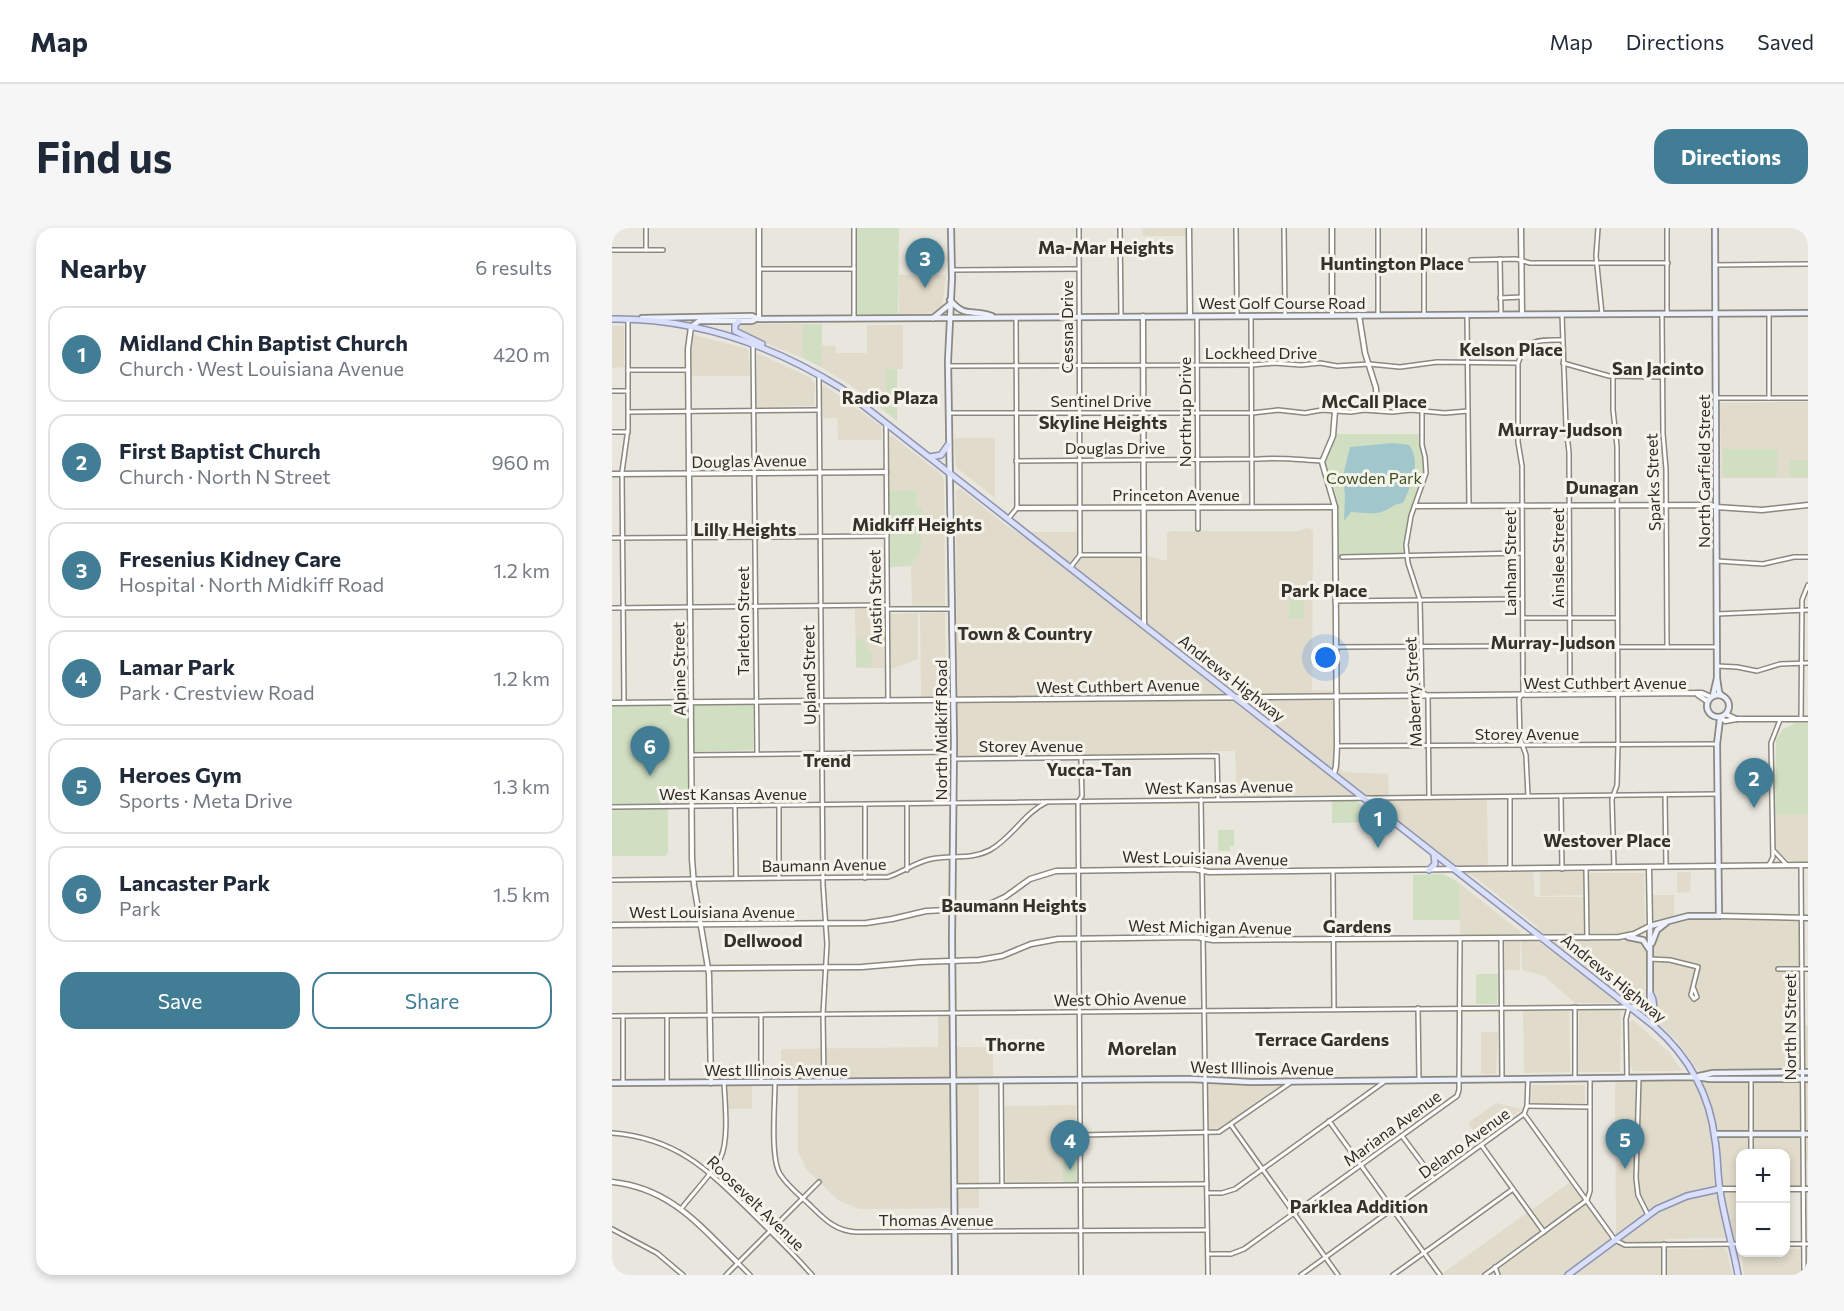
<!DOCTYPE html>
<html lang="en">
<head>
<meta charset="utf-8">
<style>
  body { margin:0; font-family:Commissioner,sans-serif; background:#f6f6f7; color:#1f2937 }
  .controls { position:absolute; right:18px; bottom:18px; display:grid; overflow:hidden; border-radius:12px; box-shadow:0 3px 9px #0003 }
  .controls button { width:54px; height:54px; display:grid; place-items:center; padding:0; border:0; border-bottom:2px solid #e0e1e3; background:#fff; color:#1f2937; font:30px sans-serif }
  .you { position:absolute; left:714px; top:430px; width:21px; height:21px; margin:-15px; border:4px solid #fff; border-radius:50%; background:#1a73e8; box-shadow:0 0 0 9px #1a73e833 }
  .badge { display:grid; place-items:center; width:39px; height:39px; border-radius:50%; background:#417e95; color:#fff; font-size:20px; font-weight:700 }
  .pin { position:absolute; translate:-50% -50px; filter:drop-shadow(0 2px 3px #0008) }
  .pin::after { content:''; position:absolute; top:32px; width:21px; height:18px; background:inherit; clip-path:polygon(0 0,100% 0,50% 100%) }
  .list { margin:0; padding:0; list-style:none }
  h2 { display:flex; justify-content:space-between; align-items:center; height:78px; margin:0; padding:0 24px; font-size:26px }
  h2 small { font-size:20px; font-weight:400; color:#747a83 }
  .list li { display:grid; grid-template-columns:39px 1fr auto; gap:18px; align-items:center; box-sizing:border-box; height:96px; margin:0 12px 12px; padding:0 12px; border:2px solid #e0e1e3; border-radius:18px }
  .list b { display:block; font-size:22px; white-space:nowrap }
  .list p { margin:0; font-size:20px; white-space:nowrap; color:#747a83 }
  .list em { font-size:20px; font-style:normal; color:#747a83 }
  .actions { display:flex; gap:12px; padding:18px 24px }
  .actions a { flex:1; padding:14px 0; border:2px solid #417e95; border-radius:18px; text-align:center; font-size:21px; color:#417e95 }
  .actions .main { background:#417e95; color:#fff }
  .map { position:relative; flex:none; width:1196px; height:1047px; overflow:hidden; border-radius:18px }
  header { display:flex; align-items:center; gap:36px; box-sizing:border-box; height:84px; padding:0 30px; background:#fff; border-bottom:2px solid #e0e1e3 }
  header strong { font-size:28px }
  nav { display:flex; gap:33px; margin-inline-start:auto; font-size:21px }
  .intro { display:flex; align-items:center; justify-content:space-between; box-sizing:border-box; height:144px; padding:0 36px }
  h1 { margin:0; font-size:42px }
  .button { padding:15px 27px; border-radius:18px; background:#417e95; color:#fff; font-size:21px; font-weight:700 }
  main { display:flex; gap:36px; padding:0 36px }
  aside { flex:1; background:#fff; border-radius:18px; box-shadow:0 3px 9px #0003 }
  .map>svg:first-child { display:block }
  .built { fill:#e1dbcb }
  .green { fill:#d0dec2 }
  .water { fill:#a1c7cc }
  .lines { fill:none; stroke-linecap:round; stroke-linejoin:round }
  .minor-casing { stroke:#8b887f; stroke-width:6 }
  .tertiary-casing { stroke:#8b887f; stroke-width:7 }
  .secondary-casing { stroke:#8b887f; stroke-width:8 }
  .primary-casing { stroke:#8e94b0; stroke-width:8 }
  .minor { stroke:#fff; stroke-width:3 }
  .tertiary { stroke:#fff; stroke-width:4 }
  .secondary { stroke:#edf0fd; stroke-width:4.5 }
  .primary { stroke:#dae0fb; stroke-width:5 }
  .labels { text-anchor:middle; stroke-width:6; stroke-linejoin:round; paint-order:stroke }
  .street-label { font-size:16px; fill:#2e2c29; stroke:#f6f3ea }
  .park-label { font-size:16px; fill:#3b4f24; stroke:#f6f3ea }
  .neighbourhood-label { font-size:18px; font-weight:bold; fill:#35322b; stroke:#f6f3ea }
</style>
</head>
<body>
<header>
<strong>Map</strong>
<nav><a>Map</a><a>Directions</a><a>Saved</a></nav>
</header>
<div class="intro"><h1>Find us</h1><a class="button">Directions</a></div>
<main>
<aside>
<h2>Nearby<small>6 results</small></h2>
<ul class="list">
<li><span class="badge">1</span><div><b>Midland Chin Baptist Church</b><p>Church · West Louisiana Avenue</p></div><em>420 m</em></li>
<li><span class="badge">2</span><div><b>First Baptist Church</b><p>Church · North N Street</p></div><em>960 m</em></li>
<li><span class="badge">3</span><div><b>Fresenius Kidney Care</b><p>Hospital · North Midkiff Road</p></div><em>1.2 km</em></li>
<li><span class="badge">4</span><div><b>Lamar Park</b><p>Park · Crestview Road</p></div><em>1.2 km</em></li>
<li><span class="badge">5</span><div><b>Heroes Gym</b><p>Sports · Meta Drive</p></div><em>1.3 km</em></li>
<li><span class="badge">6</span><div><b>Lancaster Park</b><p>Park</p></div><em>1.5 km</em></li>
</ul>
<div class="actions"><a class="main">Save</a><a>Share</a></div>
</aside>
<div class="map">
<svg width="1196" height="1047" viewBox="0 0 1196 1047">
  <rect width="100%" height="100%" fill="#e9e6dd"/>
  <g class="built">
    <polygon points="530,0 573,0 573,8 531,8"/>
    <polygon points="287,47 334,47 330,81 327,85 287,86"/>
    <polygon points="129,96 191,96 191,130 129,105 126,99"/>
    <polygon points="255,97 291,97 291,141 274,141 274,176 271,182 237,156 209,139 209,117 223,118 224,125 255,125"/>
    <polygon points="0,98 12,98 12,137 16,139 0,140"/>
    <polygon points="79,106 136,121 138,148 79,148"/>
    <polygon points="145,125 199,150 203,157 202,178 146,179 144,177"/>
    <polygon points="212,157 269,198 270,212 226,212 225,190 211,190 210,160"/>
    <polygon points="1196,174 1196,250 1109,250 1108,175"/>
    <polygon points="280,208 329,246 332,252 333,378 300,378 299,338 309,321 309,280 305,280 304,262 277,263 277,209"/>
    <polygon points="342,210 383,210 383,270 344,239"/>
    <polygon points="346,261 349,261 396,299 443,328 415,304 468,304 468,327 532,327 555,333 555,306 558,303 686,303 695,300 701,302 700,462 728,463 728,540 730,544 776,546 777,569 875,572 876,643 921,642 923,669 973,669 975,712 1026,713 1030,715 1034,721 1033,770 1025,775 963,775 932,748 910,742 909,711 926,699 864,650 850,643 754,569 730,567 625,568 623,523 602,523 600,525 345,528 344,263"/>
    <polygon points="271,380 272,440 244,440 243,381"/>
    <polygon points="333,384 334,467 333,468 309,469 308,385"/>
    <polygon points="306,385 306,431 279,441 278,386"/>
    <polygon points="1196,586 1196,634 1182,634 1174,631 1168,626 1163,616 1163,587"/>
    <polygon points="928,644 971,644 971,667 928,668"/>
    <polygon points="1065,644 1079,644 1078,664 1065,665"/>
    <polygon points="977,645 1032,645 1033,697 1013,706 978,705"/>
    <polygon points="847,655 909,704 908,707 848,707"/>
    <polygon points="1040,667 1062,667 1062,688 1041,692"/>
    <polygon points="1094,691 1187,691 1188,843 1087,844 1065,813 1045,794 1042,789 1041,701 1071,692"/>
    <polygon points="893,714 908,714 908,742 892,742"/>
    <polygon points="967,782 1007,782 1009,784 1008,844 966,844"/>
    <polygon points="911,783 957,783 958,844 912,845"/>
    <polygon points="326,785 342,785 342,819 381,819 381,853 367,854 367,980 247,981 226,972 194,941 186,923 186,855 170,855 169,821 326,819"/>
    <polygon points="1021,792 1058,825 1070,843 1021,843 1017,837 1017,794"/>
    <polygon points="1193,797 1196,797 1196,933 1192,933 1191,961 1174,961 1174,926 1128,926 1128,1014 1113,1010 1054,1011 1051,1016 1052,1047 828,1047 961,952 1004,1011 1003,850 1190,848"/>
    <polygon points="869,804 886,804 884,846 869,846"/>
    <polygon points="592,852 674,853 676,856 609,904 594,905"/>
    <rect x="112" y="855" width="28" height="26"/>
    <polygon points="920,857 973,857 973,875 919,875"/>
    <polygon points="884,875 910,881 869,912 856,895"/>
    <polygon points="464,877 465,931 451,931 451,953 394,954 393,878"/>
    <polygon points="1112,1020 1115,1023 1120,1047 1054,1047 1055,1021"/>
    <polygon points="1174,1021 1188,1021 1188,1047 1132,1047 1129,1024 1174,1024"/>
  </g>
  <g class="green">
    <polygon points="245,0 287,0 286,86 244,86"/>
    <polygon points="191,96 210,96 209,139 191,130"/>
    <polygon points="274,141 285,141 285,193 271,182 274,176"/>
    <polygon points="722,206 809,206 813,244 795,295 793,327 723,328 723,276 710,234"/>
    <rect x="1111" y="221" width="54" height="28"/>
    <rect x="1178" y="232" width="18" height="17"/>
    <polygon points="304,262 305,279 310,280 309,321 299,338 278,339 277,263"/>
    <rect x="677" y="361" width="15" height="29"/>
    <polygon points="250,410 250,413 253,413 254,419 257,419 257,423 260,423 259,439 244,439 244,411"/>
    <polygon points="140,476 141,478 141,522 77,524 77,573 75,575 56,575 56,625 53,628 0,628 0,477"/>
    <polygon points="1184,495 1196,495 1196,586 1163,587 1164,512 1171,501"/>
    <polygon points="740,572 747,575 771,594 720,595 720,573"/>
    <polygon points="606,602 622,602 622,618 618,618 618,623 606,623"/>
    <polygon points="832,646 847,655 848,692 801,692 801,647"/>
    <polygon points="864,746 886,746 885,776 864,776"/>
    <polygon points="451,930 466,932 465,954 451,954"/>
  </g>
  <path class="water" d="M782,215L797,217C810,234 799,258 791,275C780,276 778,282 769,284C759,287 748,284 739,284L732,293L733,267L731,248L738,219Z"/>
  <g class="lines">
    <defs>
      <g id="minor">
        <polyline points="34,0 34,22"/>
        <polyline points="242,0 242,91"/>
        <polyline points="508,0 509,88"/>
        <polyline points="624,0 625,87"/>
        <polyline points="672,0 673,87"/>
        <polyline points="766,0 766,87"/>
        <polyline points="812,0 812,87"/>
        <polyline points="986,0 984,28 990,86"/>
        <polyline points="1055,0 1055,86"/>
        <polyline points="0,22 51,22"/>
        <polyline points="888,31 889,86"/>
        <polyline points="859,32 904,31 918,35 1056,35"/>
        <polyline points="1103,37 1196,36"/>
        <polyline points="148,41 242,41"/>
        <polyline points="340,42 467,41"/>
        <polyline points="888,70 910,69"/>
        <polyline points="950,86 954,199 957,224 958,466"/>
        <polyline points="1157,86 1157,170"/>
        <polyline points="1050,87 1051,206 1054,241 1055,419"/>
        <polyline points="855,88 857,278"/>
        <polyline points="585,89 586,301"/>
        <polyline points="639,89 640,279"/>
        <polyline points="141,117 145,526"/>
        <polyline points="951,135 997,148 1051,149"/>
        <polyline points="336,138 640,137 662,135 689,137 708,135 725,138 757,136 788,139 825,134 906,135"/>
        <polyline points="16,142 76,142"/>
        <polyline points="207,148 211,657 215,716 211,786 212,854"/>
        <polyline points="1001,149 1001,182 1005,218 1006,517 1005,557 1000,571 1002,639"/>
        <polyline points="0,163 16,163"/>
        <polyline points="1105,170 1196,170"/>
        <polyline points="810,183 810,217 813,229 814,245 799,288 794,317 796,335 808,372 810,464 816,468 817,569"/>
        <polyline points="17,184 207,182"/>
        <polyline points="338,185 640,185 666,182 693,185 710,182 739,184 752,182 780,184 799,182 833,185 856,183"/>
        <polyline points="274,196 276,473"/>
        <polyline points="0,204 16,204"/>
        <path d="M404,233L647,231C668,229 689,232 710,233"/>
        <polyline points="396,291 405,280 404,90"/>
        <polyline points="0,310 275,308"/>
        <polyline points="468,327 531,327"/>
        <polyline points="730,329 910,325"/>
        <polyline points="1105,333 1151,336 1182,329 1196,329"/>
        <polyline points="458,340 468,327 467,0"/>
        <polyline points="723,373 910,371"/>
        <polyline points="0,380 275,377"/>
        <polyline points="276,381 340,381"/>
        <polyline points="1105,386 1196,382"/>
        <polyline points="911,390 1005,390"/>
        <polyline points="723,419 911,418"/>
        <polyline points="1006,419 1105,419"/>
        <polyline points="1105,438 1125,439 1145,443 1168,436 1196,435"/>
        <polyline points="12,475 10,244 16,201 16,91"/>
        <polyline points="1189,491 1190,372 1196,357"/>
        <polyline points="725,518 1105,516"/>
        <polyline points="80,527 341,524"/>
        <polyline points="469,530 470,568 466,574 469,1047"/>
        <polyline points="341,531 605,528 606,571"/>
        <polyline points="1053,567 1054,638"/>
        <path d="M916,568L914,527L908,510L907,471L911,464L910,238L906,214V135C915,110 926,112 950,112"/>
        <polyline points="949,568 950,641"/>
        <polyline points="898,569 898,641"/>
        <polyline points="589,571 596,1047"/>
        <polyline points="295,576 295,642"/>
        <polyline points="253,577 253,650"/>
        <polyline points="123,578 124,650"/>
        <polyline points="167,578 167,650"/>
        <polyline points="0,579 1105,566"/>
        <polyline points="1162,623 1175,637"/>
        <polyline points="1157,637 1161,629 1159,515 1168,492"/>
        <polyline points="1189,637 1192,1047"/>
        <polyline points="974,641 975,710"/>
        <polyline points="721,643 722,781"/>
        <path d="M0,652L276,649C291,644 304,634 319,631C339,627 359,632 378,622C400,610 412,585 435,574"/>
        <polyline points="889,711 890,851"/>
        <polyline points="1038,731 1058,732 1086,739 1079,767 1082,771 1085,769 1082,761"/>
        <polyline points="1166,741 1196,741"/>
        <polyline points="963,779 963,850"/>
        <polyline points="806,780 807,852"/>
        <polyline points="149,787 149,854"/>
        <polyline points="0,788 1017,779 1014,791 1015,850"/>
        <polyline points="55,788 55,855"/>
        <polyline points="1027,850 1024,950 1026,967 1036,987"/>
        <polyline points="916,851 915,878 912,886 1003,1012 1013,1017 1128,1016"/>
        <polyline points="1139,851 1139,926"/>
        <polyline points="389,853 390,957"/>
        <path d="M163,854C163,877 158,929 168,946C176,959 190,969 201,980C214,993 225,1003 244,1004L595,1002"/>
        <polyline points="11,855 11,788"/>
        <polyline points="915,878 978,879"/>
        <polyline points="717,893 828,1047"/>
        <polyline points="619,897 726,1047"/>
        <path d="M0,905C65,910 96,942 139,984C160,1005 181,1025 200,1047"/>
        <polyline points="469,907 607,904 678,855"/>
        <polyline points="790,908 822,951"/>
        <polyline points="870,918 932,1004"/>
        <polyline points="343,958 595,956"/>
        <polyline points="595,965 610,965 623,961 772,854"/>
        <path d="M69,981C81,965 101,945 109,929C117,910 113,875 112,854"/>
        <polyline points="0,1001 45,1025 71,1047"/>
        <polyline points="1052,1016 1052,1047"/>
        <polyline points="1174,1016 1196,1016"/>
        <polyline points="596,1026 619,1026 632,1021 845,868 847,862 848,711"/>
        <polyline points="126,1035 138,1047"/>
        <polyline points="883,1039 886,1047"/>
        <polyline points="114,1047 207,954"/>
        <polyline points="689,1047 912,886"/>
        <polyline points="781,1047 901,961"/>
        <polyline points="873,1047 975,972 978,963 978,850"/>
      </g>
      <g id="tertiary">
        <polyline points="147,0 147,91"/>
        <polyline points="577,0 578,88"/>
        <polyline points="720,0 720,87"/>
        <polyline points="909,0 910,86"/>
        <polyline points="747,87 753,125 764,160 765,182"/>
        <polyline points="531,88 532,397"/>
        <polyline points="79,99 76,121 80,631 82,657 97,746 99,855"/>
        <polyline points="0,246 274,244"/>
        <polyline points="803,278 1098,277 1104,279 1150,282 1196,277"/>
        <polyline points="405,280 723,279"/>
        <polyline points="1086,467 1095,473"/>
        <polyline points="0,475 1090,465 1099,469"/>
        <polyline points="1114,486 1124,491"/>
        <polyline points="1109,490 1113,493 1125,491 1196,491"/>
        <polyline points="722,546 724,538 725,518 723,279 710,234 721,208 723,183"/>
        <polyline points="1107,688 1196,690"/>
        <polyline points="0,697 254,695 280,691 314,683 356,681 376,677 393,669 418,651 444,643 582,641 597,644 1196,637"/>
        <polyline points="0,741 250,739 309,734 367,732 390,728 419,716 446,711 584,709 601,712 1007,709 1022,706 1038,698 1037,640"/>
        <path d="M0,954C58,960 87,997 126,1035"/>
        <polyline points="1108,961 1128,961"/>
        <polyline points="1174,961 1196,961"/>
      </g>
      <g id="secondary">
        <polyline points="339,0 340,50 336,133 342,513 340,711 343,1047"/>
        <polyline points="1103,0 1105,450 1107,464 1109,467"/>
        <path d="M338,72C354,91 359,80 380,88"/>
        <polyline points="30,90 140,88 147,91 1196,85"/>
        <polyline points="321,90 337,77"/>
        <polyline points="79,99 87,93 140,93 144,91"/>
        <circle cx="1106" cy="478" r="11"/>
        <polyline points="1101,467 1105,450"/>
        <polyline points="1016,709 1031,712 1037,721"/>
        <polyline points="1040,715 1045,702 1054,695"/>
        <polyline points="1017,779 1031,779 1038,774 1038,698 1076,688 1107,688 1105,516 1108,491"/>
        <polyline points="1087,848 1101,845 1196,844"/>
        <polyline points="0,855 578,851 639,854 1084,849 1098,851 1196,851"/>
        <polyline points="1103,906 1196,906"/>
      </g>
      <g id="primary">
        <path d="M0,91C83,90 160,117 229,160L1042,798C1076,828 1098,866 1103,912C1106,928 1105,945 1108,962C1112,990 1121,1018 1126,1047"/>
        <polyline points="127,93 123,97 123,103 150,116"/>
        <polyline points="318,229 329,227 336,217"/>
        <polyline points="817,642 823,636 822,627"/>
        <path d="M1039,767C1045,777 1038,786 1041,796"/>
        <polyline points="956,1047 1045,981 1075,968 1107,961"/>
      </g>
    </defs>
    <use href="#minor" class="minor-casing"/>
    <use href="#tertiary" class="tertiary-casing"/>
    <use href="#secondary" class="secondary-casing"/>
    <use href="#primary" class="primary-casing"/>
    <use href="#minor" class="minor"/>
    <use href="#tertiary" class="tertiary"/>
    <use href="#secondary" class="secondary"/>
    <use href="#primary" class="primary"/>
  </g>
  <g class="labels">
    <g class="street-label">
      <text x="670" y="81">West Golf Course Road</text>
      <text transform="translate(455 99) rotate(-90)" y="6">Cessna Drive</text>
      <text x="649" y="131">Lockheed Drive</text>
      <text x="489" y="179">Sentinel Drive</text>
      <text transform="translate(573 184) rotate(-90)" y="6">Northrup Drive</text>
      <text x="503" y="226">Douglas Drive</text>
      <text transform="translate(137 233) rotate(-1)" y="6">Douglas Avenue</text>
      <text transform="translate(1092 243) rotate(-90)" y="6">North Garfield Street</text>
      <text transform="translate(1041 254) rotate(-92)" y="6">Sparks Street</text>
      <text x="564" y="273">Princeton Avenue</text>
      <text transform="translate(946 330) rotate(-90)" y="6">Ainslee Street</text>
      <text transform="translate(898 335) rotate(-90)" y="6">Lanham Street</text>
      <text transform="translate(263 369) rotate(-91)" y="6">Austin Street</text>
      <text transform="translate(131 393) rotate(-90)" y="6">Tarleton Street</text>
      <text transform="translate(67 441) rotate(-91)" y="6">Alpine Street</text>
      <text transform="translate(197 447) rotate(-91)" y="6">Upland Street</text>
      <text transform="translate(620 450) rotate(38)" y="6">Andrews Highway</text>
      <text x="993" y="461">West Cuthbert Avenue</text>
      <text transform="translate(506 458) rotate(-1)" y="6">West Cuthbert Avenue</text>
      <text transform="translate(801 464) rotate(-93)" y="6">Maberry Street</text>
      <text transform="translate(329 502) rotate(-90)" y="6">North Midkiff Road</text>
      <text x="915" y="512">Storey Avenue</text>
      <text x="419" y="524">Storey Avenue</text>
      <text transform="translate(607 559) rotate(-1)" y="6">West Kansas Avenue</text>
      <text x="121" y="572">West Kansas Avenue</text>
      <text transform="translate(593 630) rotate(1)" y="6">West Louisiana Avenue</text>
      <text transform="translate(212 637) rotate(-1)" y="6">Baumann Avenue</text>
      <text x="100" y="690">West Louisiana Avenue</text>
      <text transform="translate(598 699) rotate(1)" y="6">West Michigan Avenue</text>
      <text transform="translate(1002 750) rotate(39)" y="6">Andrews Highway</text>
      <text transform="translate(508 771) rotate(-1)" y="6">West Ohio Avenue</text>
      <text transform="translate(1178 799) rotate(-90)" y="6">North N Street</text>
      <text transform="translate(650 840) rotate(1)" y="6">West Illinois Avenue</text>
      <text x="164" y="848">West Illinois Avenue</text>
      <text transform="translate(780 900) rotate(-36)" y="6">Mariana Avenue</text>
      <text transform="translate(852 915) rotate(-36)" y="6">Delano Avenue</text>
      <text transform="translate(144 975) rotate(44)" y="6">Roosevelt Avenue</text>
      <text x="324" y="998">Thomas Avenue</text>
    </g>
    <g class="park-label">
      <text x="762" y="256">Cowden Park</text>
    </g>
    <g class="neighbourhood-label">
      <text x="494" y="26">Ma-Mar Heights</text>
      <text x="780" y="42">Huntington Place</text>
      <text x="899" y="128">Kelson Place</text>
      <text x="1046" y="147">San Jacinto</text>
      <text x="278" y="176">Radio Plaza</text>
      <text x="762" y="180">McCall Place</text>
      <text x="491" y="201">Skyline Heights</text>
      <text x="948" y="208">Murray-Judson</text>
      <text x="990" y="266">Dunagan</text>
      <text x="305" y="303">Midkiff Heights</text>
      <text x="133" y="308">Lilly Heights</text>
      <text x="712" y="369">Park Place</text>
      <text x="413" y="412">Town &amp; Country</text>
      <text x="941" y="421">Murray-Judson</text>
      <text x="215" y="539">Trend</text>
      <text x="477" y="548">Yucca-Tan</text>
      <text x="995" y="619">Westover Place</text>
      <text x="402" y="684">Baumann Heights</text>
      <text x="745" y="705">Gardens</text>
      <text x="151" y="719">Dellwood</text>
      <text x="710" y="818">Terrace Gardens</text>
      <text x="403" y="823">Thorne</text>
      <text x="530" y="827">Morelan</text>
      <text x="747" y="985">Parklea Addition</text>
    </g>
  </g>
</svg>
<div class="controls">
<button>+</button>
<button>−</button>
</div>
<div class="you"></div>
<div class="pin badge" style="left:766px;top:620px">1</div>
<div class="pin badge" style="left:1142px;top:580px">2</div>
<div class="pin badge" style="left:313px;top:60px">3</div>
<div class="pin badge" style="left:458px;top:942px">4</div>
<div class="pin badge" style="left:1013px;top:941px">5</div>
<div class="pin badge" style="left:38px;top:548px">6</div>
</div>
</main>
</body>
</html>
